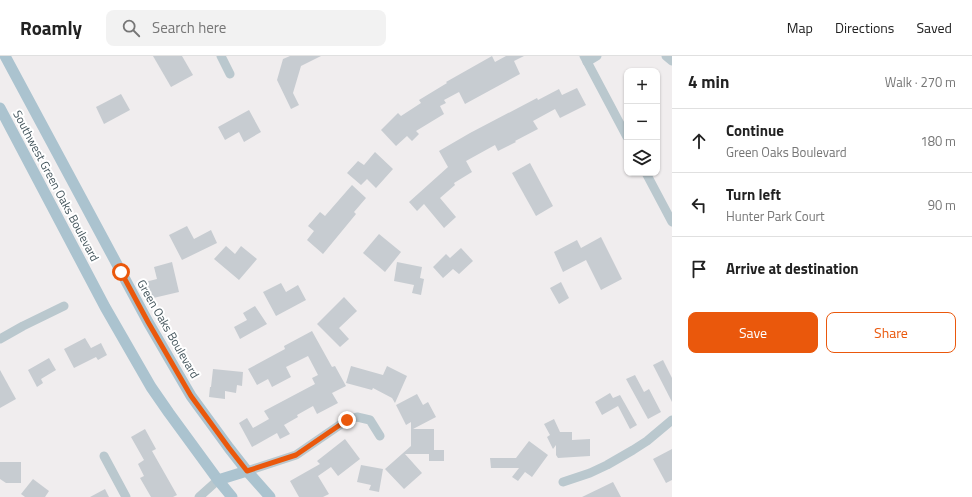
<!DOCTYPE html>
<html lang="en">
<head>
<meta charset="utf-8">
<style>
  body { margin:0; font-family:"Titillium Web",sans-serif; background:#f2f2f2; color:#222 }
  .controls { position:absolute; right:12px; top:12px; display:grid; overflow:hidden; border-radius:8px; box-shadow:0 1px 3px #0004 }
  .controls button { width:36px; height:36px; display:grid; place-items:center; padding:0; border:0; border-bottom:1px solid #e0e0e0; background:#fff; color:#222; font:20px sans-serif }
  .stop { position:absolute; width:12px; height:12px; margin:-9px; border:3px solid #ea580c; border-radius:50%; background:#fff }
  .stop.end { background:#ea580c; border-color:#fff; box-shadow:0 1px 4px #0008 }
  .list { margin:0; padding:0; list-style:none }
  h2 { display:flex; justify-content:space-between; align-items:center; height:52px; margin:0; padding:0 16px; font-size:17px }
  h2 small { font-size:13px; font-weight:400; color:#767676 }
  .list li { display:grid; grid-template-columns:26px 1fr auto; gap:12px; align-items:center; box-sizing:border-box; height:64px; padding:0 16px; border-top:1px solid #e0e0e0 }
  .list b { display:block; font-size:15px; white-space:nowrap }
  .list p { margin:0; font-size:13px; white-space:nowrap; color:#767676 }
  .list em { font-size:13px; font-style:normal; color:#767676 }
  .actions { display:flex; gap:8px; padding:12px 16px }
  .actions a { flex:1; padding:9px 0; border:1px solid #ea580c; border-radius:8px; text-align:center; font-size:14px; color:#ea580c }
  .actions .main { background:#ea580c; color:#fff }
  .icon { flex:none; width:22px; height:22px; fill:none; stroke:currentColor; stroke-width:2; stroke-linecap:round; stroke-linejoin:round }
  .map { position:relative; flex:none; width:672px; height:441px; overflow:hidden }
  header { display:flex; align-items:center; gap:24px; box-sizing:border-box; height:56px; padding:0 20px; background:#fff; border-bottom:1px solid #e0e0e0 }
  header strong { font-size:19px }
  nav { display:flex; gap:22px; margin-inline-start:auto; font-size:14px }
  .search { width:280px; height:36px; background:#f2f2f2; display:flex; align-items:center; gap:10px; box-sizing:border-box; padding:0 14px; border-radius:8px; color:#767676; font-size:15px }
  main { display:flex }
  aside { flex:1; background:#fff }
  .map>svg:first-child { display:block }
  .building { fill:#c7ccd1 }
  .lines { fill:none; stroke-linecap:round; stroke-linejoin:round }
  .minor { stroke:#bac8ce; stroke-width:9 }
  .major { stroke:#abc3cf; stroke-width:11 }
  .route { stroke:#ea580c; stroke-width:5 }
  .labels { text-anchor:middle; stroke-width:4; stroke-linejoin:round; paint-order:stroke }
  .street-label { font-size:12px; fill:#44555c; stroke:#fff }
</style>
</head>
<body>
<header>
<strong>Roamly</strong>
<div class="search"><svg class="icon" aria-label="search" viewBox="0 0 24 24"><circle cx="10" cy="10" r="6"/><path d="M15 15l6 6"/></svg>Search here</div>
<nav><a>Map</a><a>Directions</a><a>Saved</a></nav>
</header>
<main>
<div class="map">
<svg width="672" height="441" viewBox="0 0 672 441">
  <rect width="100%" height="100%" fill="#f0edee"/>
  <g class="building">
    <polygon points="153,0 182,0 193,19 171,31"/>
    <polygon points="290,0 321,0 301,10 293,37 299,49 291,53 277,24 283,3"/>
    <polygon points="492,0 495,6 506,0 524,0 514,5 520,18 465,48 459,36 444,44 446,47 440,50 444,58 416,75 419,78 412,85 407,80 396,90 381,74 398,57 401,60 421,47 419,44 447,27 446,26"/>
    <polygon points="577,32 586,49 560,62 555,53 533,65 538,73 515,85 516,86 498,95 495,89 466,105 472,116 454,127 455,129 440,142 456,161 444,172 424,148 417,155 409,146 448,111 439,95 470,77 537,42 538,44 559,33 562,39"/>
    <polygon points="121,38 130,54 104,68 96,51"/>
    <polygon points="249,54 261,76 244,86 239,76 225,84 218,71"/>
    <polygon points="375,96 393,113 376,132 367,123 361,129 347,117 358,105 364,109"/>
    <polygon points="530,107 553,150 536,160 512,117"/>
    <polygon points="352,129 366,142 354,156 356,158 323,198 307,184 314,175 308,170 320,156 325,160"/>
    <polygon points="187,170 194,183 211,174 217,187 182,204 169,179"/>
    <polygon points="379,178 401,196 385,216 363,197"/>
    <polygon points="601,181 622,223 601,234 586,204 563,216 554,196 577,184 581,192"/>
    <polygon points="226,190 235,198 241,190 257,203 239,224 214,203"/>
    <polygon points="461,192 473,205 459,218 453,213 443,222 433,211 446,198 450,202"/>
    <polygon points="172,206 179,236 149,243 145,226 157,223 154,211"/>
    <polygon points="397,206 422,211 420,222 424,223 421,239 412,237 414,229 394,225"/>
    <polygon points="561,226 569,242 559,248 550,232"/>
    <polygon points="281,227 286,236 298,229 306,244 276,260 263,236"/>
    <polygon points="344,241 357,255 339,272 349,283 340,291 317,268"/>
    <polygon points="255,250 267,268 240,283 234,271 247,264 243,257"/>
    <polygon points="312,275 332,311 335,310 346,330 332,337 338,347 317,358 313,350 297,359 298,361 284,369 290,378 280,383 277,377 252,391 239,367 247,362 253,372 269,363 264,355 315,328 312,322 318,319 308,300 286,311 291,321 272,331 268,323 257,329 248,313 285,293 284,290"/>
    <polygon points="85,282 91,292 101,287 107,299 98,304 96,301 74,312 64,293"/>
    <polygon points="49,302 56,314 41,323 43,327 37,331 28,314"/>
    <polygon points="663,304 672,322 672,346 653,309"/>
    <polygon points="351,310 383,319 387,310 407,320 395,347 392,342 373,332 372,334 346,327"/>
    <polygon points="213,313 243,316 242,330 237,329 236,337 225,335 225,343 209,341 210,331 211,331"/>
    <polygon points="0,314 16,343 0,352"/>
    <polygon points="635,319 644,336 649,333 661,356 648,363 626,323"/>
    <polygon points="610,337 613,342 620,339 637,369 630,373 618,350 602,359 595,346"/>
    <polygon points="417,338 423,349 428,346 436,361 413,373 434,373 434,394 444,394 444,405 429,405 429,398 405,398 422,417 404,433 385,413 411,390 411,366 406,369 396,349"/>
    <polygon points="554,363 560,376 572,376 572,384 590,383 590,400 558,402 556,399 556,389 553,393 547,381 550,379 544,368"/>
    <polygon points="145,373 156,393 152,395 177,439 173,441 151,441 140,422 144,420 138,408 144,404 131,381"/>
    <polygon points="345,383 360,403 338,420 331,411 318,420 329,438 323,441 299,441 290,425 320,408 317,405"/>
    <polygon points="529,385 548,399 532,421 525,416 518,425 512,421 519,412 491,412 490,402 516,402"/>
    <polygon points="672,393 672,424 666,427 653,403"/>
    <polygon points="0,406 21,406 21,427 6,427 0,423"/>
    <polygon points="361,409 383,413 379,436 369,434 371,429 357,426"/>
    <polygon points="33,423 49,435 45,441 25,441 21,438"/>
    <polygon points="613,426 621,441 582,441"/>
    <polygon points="105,433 109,441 90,441"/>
  </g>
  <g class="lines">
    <g class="minor">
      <polyline points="221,0 230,18"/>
      <polyline points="584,0 627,81"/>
      <polyline points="666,0 672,5"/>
      <polyline points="587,6 597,0"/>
      <polyline points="646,117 672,166"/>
      <polyline points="0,283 23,270 64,250"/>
      <polyline points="104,400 126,441"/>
      <polyline points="247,415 296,399 347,364 357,361 370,364 380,380"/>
      <polyline points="563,426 590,417 607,409 633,394 647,385 672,364"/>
      <polyline points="199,441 218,424"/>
    </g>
    <g class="major">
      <polyline points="5,0 148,266 191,340 229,392 247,415 270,441"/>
      <polyline points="0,52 105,251 151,331 169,357 218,424 232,441"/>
      <polyline points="218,424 247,415"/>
    </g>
  </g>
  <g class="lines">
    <polyline class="route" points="121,216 148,266 191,340 229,392 247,415 296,399 347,364"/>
  </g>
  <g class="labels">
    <g class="street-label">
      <text transform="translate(56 130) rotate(62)" y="4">Southwest Green Oaks Boulevard</text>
      <text transform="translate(168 273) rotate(60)" y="4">Green Oaks Boulevard</text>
    </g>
  </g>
</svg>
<div class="controls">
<button>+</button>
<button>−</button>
<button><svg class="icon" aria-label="layers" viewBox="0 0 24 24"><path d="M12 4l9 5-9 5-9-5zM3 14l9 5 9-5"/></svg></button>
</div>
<div class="stop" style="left:121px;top:216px"></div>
<div class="stop end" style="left:347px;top:364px"></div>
</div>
<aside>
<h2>4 min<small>Walk · 270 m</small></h2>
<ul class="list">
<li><svg class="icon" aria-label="ahead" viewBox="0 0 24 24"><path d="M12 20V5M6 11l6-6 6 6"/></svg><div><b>Continue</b><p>Green Oaks Boulevard</p></div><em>180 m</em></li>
<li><svg class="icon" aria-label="left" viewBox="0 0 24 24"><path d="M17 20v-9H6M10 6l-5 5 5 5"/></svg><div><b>Turn left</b><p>Hunter Park Court</p></div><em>90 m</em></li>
<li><svg class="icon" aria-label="arrive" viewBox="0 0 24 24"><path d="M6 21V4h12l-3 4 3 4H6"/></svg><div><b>Arrive at destination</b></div></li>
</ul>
<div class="actions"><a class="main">Save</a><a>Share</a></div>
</aside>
</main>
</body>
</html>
